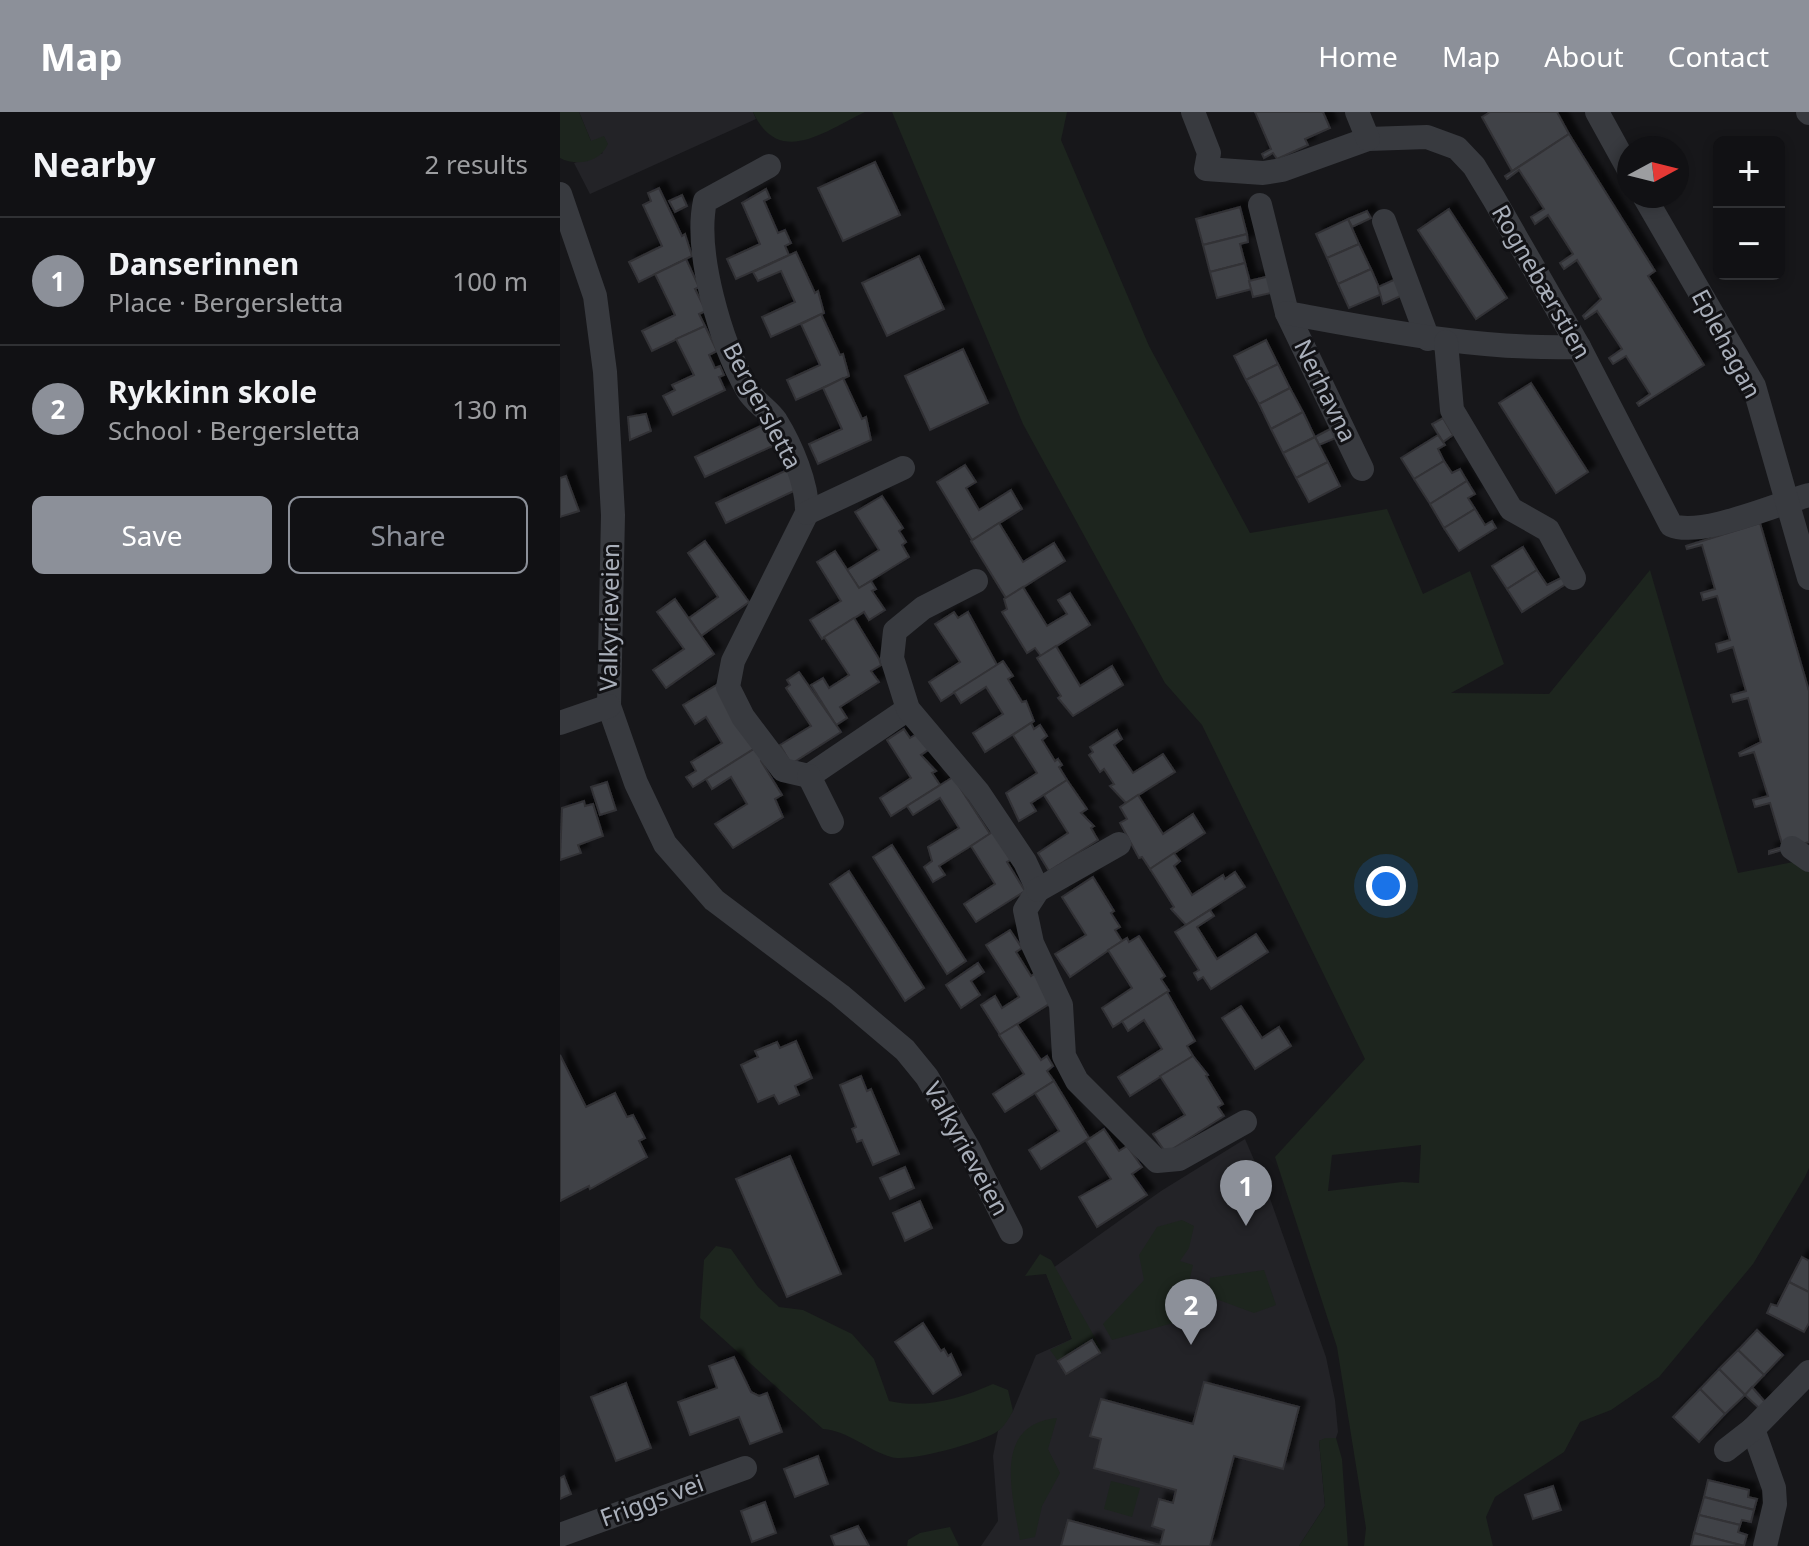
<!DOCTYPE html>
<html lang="en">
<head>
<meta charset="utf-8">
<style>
  body { margin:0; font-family:"Noto Sans",sans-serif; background:#1a1a1d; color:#f1f3f6 }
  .controls { position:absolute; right:24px; top:24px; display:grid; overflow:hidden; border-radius:12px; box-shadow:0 4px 12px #0003 }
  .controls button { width:72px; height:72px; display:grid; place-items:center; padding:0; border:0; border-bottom:2px solid #303134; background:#111114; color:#f1f3f6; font:40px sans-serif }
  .compass { position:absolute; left:1057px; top:24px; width:72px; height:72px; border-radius:50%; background:#111114; box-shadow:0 4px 12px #0003; rotate:83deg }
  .you { position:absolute; left:826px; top:774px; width:28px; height:28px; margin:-20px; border:6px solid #fff; border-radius:50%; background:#1a73e8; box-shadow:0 0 0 12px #1a73e833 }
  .badge { display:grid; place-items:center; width:52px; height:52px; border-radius:50%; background:#8c9099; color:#fff; font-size:26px; font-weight:700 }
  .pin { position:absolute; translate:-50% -66px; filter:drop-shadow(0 2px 4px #0008) }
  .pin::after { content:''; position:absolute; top:42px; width:28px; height:24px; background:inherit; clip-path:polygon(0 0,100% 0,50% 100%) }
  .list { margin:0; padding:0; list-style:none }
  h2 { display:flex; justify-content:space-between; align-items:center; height:104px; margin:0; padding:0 32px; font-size:34px }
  h2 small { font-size:26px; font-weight:400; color:#9c9da0 }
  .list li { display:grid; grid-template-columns:52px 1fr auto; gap:24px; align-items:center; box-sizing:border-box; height:128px; padding:0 32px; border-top:2px solid #303134 }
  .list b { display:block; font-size:30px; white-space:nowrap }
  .list p { margin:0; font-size:26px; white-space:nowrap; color:#9c9da0 }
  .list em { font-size:26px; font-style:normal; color:#9c9da0 }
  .actions { display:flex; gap:16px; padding:24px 32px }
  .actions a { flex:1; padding:18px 0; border:2px solid #8c9099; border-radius:12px; text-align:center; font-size:28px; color:#8c9099 }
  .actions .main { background:#8c9099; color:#fff }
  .map { position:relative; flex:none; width:1249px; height:1434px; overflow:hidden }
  header { display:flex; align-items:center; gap:48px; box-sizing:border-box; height:112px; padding:0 40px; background:#8c9099; color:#fff }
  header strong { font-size:38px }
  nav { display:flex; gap:44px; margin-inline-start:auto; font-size:28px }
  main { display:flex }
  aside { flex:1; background:#111114 }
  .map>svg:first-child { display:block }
  .built { fill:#232327 }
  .green { fill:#1d251e; fill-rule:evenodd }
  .building { fill:#414247; stroke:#313136; stroke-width:2; filter:url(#shadow) }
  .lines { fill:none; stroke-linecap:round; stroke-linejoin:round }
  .street { stroke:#383a3f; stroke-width:24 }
  .labels { text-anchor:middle; stroke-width:6; stroke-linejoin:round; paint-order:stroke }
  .street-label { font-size:24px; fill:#a9afba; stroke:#121215 }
</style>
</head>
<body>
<header>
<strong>Map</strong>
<nav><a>Home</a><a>Map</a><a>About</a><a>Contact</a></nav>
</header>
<main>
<aside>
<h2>Nearby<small>2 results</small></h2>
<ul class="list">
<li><span class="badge">1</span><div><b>Danserinnen</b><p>Place · Bergersletta</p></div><em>100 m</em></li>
<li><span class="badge">2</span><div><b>Rykkinn skole</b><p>School · Bergersletta</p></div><em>130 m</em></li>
</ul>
<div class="actions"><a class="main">Save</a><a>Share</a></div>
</aside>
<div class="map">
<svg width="1249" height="1434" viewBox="0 0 1249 1434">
  <defs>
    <filter id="shadow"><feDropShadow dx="7" dy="-7" stdDeviation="2" flood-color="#0009"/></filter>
  </defs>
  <rect width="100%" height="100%" fill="#17171a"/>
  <g class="built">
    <polygon points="19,0 193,0 196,7 30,82 14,51 43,41 31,29"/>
    <polygon points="685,1027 707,1078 766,1245 775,1288 778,1320 776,1326 759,1329 765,1394 739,1434 421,1434 438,1409 433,1344 438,1319 453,1299 476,1243 512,1227 486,1161 601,1079"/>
  </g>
  <g class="green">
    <path d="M0,0H19L31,29L44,24L48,32C40,50 17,55 0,46Z"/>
    <path d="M193,0H305C265,19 219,56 193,0Z"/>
    <path d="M332,0H507L501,28L589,234L690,421L827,397L863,482L910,459L944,552L891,581L989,582L1090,458L1178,761L1249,747V1056L1245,1065L1193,1152L1099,1265L1051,1298L1020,1310L1004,1340L935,1385L926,1405L933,1434H804L806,1416L777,1235L715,1045L805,947L642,613L605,571L463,312ZM861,1033L859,1071L842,1070L768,1079L772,1043Z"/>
    <polygon points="622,1108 634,1114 629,1136 620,1149 633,1153 620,1209 552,1228 543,1212 584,1168 579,1143 597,1115"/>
    <path d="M156,1134L171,1137L198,1175L219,1195L243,1198L292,1222L314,1247L329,1289C365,1297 399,1287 433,1272L448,1278L453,1299C449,1306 445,1314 438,1319C423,1330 348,1351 331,1345C307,1338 289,1319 263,1317L140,1206L144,1148Z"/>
    <polygon points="480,1142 491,1148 542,1238 540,1241 532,1229 498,1249 490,1238 512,1227 486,1162 465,1164"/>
    <polygon points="704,1158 716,1193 694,1201 648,1184 650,1166"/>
    <path d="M497,1306L488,1337L500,1361L482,1394L475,1425L460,1428C453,1383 431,1313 497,1306Z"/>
    <polygon points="765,1326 776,1326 782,1347 788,1434 739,1434 765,1394 759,1329"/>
    <polygon points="551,1369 580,1376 572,1405 544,1397"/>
    <polygon points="390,1415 399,1434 347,1434 348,1428 360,1421"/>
  </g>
  <g class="building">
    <polygon points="695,0 763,0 770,16 745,27 748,33 717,47 713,41 704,46 702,42 711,37"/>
    <polygon points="930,0 997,0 1009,22 952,59 922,5"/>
    <polygon points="1009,22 1095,159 1088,164 1144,253 1079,294 1077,291 1090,282 1066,244 1053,252 1049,246 1062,237 1037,199 1025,207 1023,204 1041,187 1017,148 1004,157 1000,151 1013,142 988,103 975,112 971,105 984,97 959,58 947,67 945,64"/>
    <polygon points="315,50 340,103 283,129 258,76"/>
    <polygon points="99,76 122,124 125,122 132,144 79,170 69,150 102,134 83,93 91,89 88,81"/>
    <polygon points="206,77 210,86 204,89 218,121 225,118 231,131 225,134 229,143 176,167 167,147 200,132 182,91"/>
    <polygon points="122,83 127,94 115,100 109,89"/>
    <polygon points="680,95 687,122 643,133 636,107"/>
    <polygon points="889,97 947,186 916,207 858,118"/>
    <polygon points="807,99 811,106 792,115 788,107"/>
    <polygon points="788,107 799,132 767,146 756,122"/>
    <polygon points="687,122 688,130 680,132 685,151 650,160 643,133"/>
    <polygon points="799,132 811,157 778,172 767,146"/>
    <polygon points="236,140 255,181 258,179 264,201 211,225 202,205 235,190 221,159 198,169 193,160"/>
    <polygon points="359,144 384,197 327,224 302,171"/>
    <polygon points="126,147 139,175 135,177 146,199 139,202 145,214 92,239 82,219 115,203 95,162"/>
    <polygon points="685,151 692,177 657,186 650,160"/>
    <polygon points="811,157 822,182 789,196 778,172"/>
    <polygon points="710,164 715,180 693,185 689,169"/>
    <polygon points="838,166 845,182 823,192 818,175"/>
    <polygon points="261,202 280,243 283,242 289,264 236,288 227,268 260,253 241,212"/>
    <polygon points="145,214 157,239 149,243 155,256 160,254 164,263 159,265 165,278 113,303 103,284 115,278 112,273 134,263 116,227"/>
    <polygon points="706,228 718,252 686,268 674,244"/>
    <polygon points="403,237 428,291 370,318 345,264"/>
    <polygon points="718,252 730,276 699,292 686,268"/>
    <polygon points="283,266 302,307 306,305 311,328 258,352 249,332 282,317 263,276"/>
    <polygon points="971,271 1028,360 996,381 939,291"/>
    <polygon points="730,276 743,300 711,317 699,292"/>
    <polygon points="743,300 755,325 723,341 711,317"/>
    <polygon points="86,302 91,319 70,328 68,305"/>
    <polygon points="883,306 893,323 883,330 872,312"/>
    <polygon points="207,311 217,332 145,365 135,345"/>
    <polygon points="774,315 778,325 759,333 755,325"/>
    <polygon points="878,323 885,333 878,337 884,349 854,367 841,346"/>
    <polygon points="755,325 768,350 736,366 723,341"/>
    <polygon points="884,349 892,361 900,357 907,369 870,392 854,367"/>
    <polygon points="768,350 780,374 749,390 736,366"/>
    <polygon points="405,353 416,370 406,376 419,398 451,378 462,397 412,428 377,370"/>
    <polygon points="229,357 238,377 166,411 156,391"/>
    <polygon points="6,364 19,399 0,405 0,366"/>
    <polygon points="907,369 915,382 908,386 915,397 884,416 870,392"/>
    <polygon points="322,384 343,416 339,419 346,430 342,433 349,445 299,476 287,458 319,438 295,400"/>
    <polygon points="915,397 925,413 932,409 936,416 899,439 884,416"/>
    <polygon points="439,411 463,450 494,431 505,449 446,486 411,429"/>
    <polygon points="1200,411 1249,579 1249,730 1209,742 1209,739 1223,735 1210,691 1195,695 1193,688 1208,684 1194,640 1180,644 1179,641 1201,630 1188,586 1173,590 1171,583 1186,579 1173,535 1158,540 1156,532 1170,528 1157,484 1143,488 1141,481 1155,477 1142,433 1127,437 1126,434"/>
    <polygon points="145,429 189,490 141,524 129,506 158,485 128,441"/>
    <polygon points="963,435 977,458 947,477 932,454"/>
    <polygon points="275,439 299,476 311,469 316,477 312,479 325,498 309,508 304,500 262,527 250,508 281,489 257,450"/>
    <polygon points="977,458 987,473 1005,464 1009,470 962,500 947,477"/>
    <polygon points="463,475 487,514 507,502 498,488 510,481 530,513 481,544 475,536 467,541 442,500 447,497 444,487"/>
    <polygon points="115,487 154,542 106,576 93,558 124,537 97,500"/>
    <polygon points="394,500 398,506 408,500 437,553 381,589 369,570 400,550 375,512"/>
    <polygon points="294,506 319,547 321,553 311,559 319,570 280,595 287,606 276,613 251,573 263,566 269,576 289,563 264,525"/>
    <polygon points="496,534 520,574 552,554 563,573 513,604 498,586 501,584 477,546"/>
    <polygon points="443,549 453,564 448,567 462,590 466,589 474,609 425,640 413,621 443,602 426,575 401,591 394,580"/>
    <polygon points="239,560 281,620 231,652 220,633 251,614 226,576 230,573 227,568"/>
    <polygon points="158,572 196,636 133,675 126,665 136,659 131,650 162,631 146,605 135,612 123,593"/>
    <polygon points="471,611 474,617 480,613 487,624 482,628 495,649 498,647 502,653 499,655 507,668 471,691 476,699 459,709 446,681 477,661 453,623"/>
    <polygon points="344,617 350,626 360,620 371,636 361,643 376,659 372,661 380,673 331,704 320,686 351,666 327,628"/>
    <polygon points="557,618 562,627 554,633 573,661 603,642 615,660 566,691 550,674 554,672 544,657 540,660 529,643 533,640 530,635"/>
    <polygon points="197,635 204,646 201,649 222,683 215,687 223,705 173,736 155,712 187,692 171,665 152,677 146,667"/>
    <polygon points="393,665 430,722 379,754 385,763 373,770 364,755 372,749 368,735 399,716 380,686 353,703 347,694"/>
    <polygon points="507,668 527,697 521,701 534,714 531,716 538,728 489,759 478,741 508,721 484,683"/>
    <polygon points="47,670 56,698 40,703 31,675"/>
    <polygon points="578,683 603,722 633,702 645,721 590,757 582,745 579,746 560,711 567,707 560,695"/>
    <polygon points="24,689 25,694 33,692 43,724 18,733 21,741 0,748 2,696"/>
    <polygon points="437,717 455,745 447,750 465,779 416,810 404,792 435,772 411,734"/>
    <polygon points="332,733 406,849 387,862 313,745"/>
    <polygon points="614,741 620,749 614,754 632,783 663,763 665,767 675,760 685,775 626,813 611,797 614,795 590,757"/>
    <polygon points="289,759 364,876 345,889 270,772"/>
    <polygon points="533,765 554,799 551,801 560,815 555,818 562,829 510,865 495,842 526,823 502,785"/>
    <polygon points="650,798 654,804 637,815 657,847 696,822 708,840 651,877 643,865 638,868 634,861 639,858 615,820"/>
    <polygon points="450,818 462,836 456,840 471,864 477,860 489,892 440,923 421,893 435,884 442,896 459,885 426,833"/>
    <polygon points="579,824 605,864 601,867 609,879 553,915 542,896 572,876 548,838 567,826 569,830"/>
    <polygon points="418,851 424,860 411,869 420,883 401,896 386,873"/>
    <polygon points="607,880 635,929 627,934 633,944 570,984 558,965 602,937 584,908 568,919 562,909"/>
    <polygon points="681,894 702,926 719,915 731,934 695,957 662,906"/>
    <polygon points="457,912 481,948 487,944 493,954 487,959 494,969 445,1000 433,982 464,962 439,923"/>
    <polygon points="236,929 252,966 235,974 239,983 219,992 214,983 198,990 181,953 198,945 195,939 217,930 220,936"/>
    <polygon points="0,943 26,995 55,981 67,1005 73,1003 85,1026 79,1029 87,1045 30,1077 29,1074 0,1089"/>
    <polygon points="633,944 648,963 646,964 663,992 658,995 664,1004 606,1041 593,1022 625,1003 600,964"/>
    <polygon points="301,964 307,979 311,977 339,1042 313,1053 302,1028 297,1030 292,1017 296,1015 280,973"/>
    <polygon points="494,969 529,1026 481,1057 469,1038 499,1019 475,981"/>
    <polygon points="544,1017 559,1039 567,1034 582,1055 572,1062 587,1083 537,1115 519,1085 551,1067 526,1029"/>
    <polygon points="230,1044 281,1162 227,1185 176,1067"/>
    <polygon points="345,1055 354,1076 330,1087 320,1066"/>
    <polygon points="360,1089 372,1116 345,1129 333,1101"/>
    <polygon points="1242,1145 1249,1149 1249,1180 1229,1170"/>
    <polygon points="1229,1170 1249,1180 1249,1211 1244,1220 1207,1201 1211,1192 1217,1194"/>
    <polygon points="363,1211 381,1239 384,1237 388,1244 391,1242 401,1263 373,1282 335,1230"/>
    <polygon points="1197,1218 1223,1243 1204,1263 1178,1238"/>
    <polygon points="532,1228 540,1241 506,1262 498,1249"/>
    <polygon points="1178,1238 1204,1263 1185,1283 1159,1257"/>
    <polygon points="174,1245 191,1280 199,1284 207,1281 222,1320 190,1332 179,1305 130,1323 118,1290 157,1276 149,1254"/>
    <polygon points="1159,1257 1185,1283 1165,1302 1140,1277"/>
    <polygon points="644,1270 739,1295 723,1357 674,1344 650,1434 501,1434 508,1408 600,1433 604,1418 592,1414 599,1387 613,1391 616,1378 534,1356 541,1327 530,1324 541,1287 633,1312"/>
    <polygon points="66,1271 91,1336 56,1349 31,1285"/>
    <polygon points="1192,1275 1206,1291 1200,1297 1185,1283"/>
    <polygon points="1140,1277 1165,1302 1139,1330 1113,1305"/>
    <polygon points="258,1344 268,1372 235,1385 224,1357"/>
    <polygon points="4,1364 11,1382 0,1387 0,1366"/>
    <polygon points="1148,1368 1189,1378 1188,1385 1197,1387 1194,1398 1144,1385"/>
    <polygon points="993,1374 1001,1398 973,1407 965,1383"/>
    <polygon points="1144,1385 1194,1398 1191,1410 1182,1408 1180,1413 1139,1403"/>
    <polygon points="205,1390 216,1421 192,1430 181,1399"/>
    <polygon points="1139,1403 1180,1413 1178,1420 1187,1423 1184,1434 1134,1421"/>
    <polygon points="298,1414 309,1434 275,1434 271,1424"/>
    <polygon points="1134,1421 1184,1434 1131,1434"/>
  </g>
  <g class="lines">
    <g class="street">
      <path d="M633,0L649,41L646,57L703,61L722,58L808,27L867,25L897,36L914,54L934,87L1019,235L1111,413C1140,426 1217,392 1249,383"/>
      <polyline points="797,0 808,27"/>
      <polyline points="1037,0 1069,58"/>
      <polyline points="1248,0 1249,1"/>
      <path d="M209,54L145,89C134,141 161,231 187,277C194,290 208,297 216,309C231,333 248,373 247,401L173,549L168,575L183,605L223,658L249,664L348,597"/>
      <polyline points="0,82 35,184 45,260 53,403 49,594 76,671 105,732 154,788 280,883 345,938 367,965 409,1037 451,1120"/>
      <polyline points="1084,84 1194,274 1249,466"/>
      <polyline points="700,93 727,201 802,357"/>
      <polyline points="824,109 868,227"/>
      <path d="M727,201C825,219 919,238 1019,235"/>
      <polyline points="886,230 892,298 951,397 988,418 1014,466"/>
      <polyline points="247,401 343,356"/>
      <polyline points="416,469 363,496 335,519 332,546 348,597 418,680 465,750 478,778 465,798 472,831 501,893 504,944 517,969 597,1049 619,1047 685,1010"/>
      <polyline points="0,611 49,594"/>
      <polyline points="249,664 272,710"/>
      <polyline points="1232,736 1249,748"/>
      <polyline points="478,778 559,732"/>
      <polyline points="1193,1317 1214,1376 1215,1392 1205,1434"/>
      <polyline points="1166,1338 1193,1317 1249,1260"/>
      <polyline points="0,1423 185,1356"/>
    </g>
  </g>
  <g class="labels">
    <g class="street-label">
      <text transform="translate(981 170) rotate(60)" y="8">Rognebærstien</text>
      <text transform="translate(1166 232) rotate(62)" y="8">Eplehagan</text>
      <text transform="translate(765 279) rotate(64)" y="8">Nerhavna</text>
      <text transform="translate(202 294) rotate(62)" y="8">Bergersletta</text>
      <text transform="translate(50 505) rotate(-89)" y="8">Valkyrieveien</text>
      <text transform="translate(406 1037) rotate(61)" y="8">Valkyrieveien</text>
      <text transform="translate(92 1389) rotate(-20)" y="8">Friggs vei</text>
    </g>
  </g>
</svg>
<div class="controls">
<button>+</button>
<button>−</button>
</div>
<svg class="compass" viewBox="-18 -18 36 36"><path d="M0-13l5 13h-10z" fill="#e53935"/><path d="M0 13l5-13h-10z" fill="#9c9da0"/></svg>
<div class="you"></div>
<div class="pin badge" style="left:686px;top:1114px">1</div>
<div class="pin badge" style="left:631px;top:1233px">2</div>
</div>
</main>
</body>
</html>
